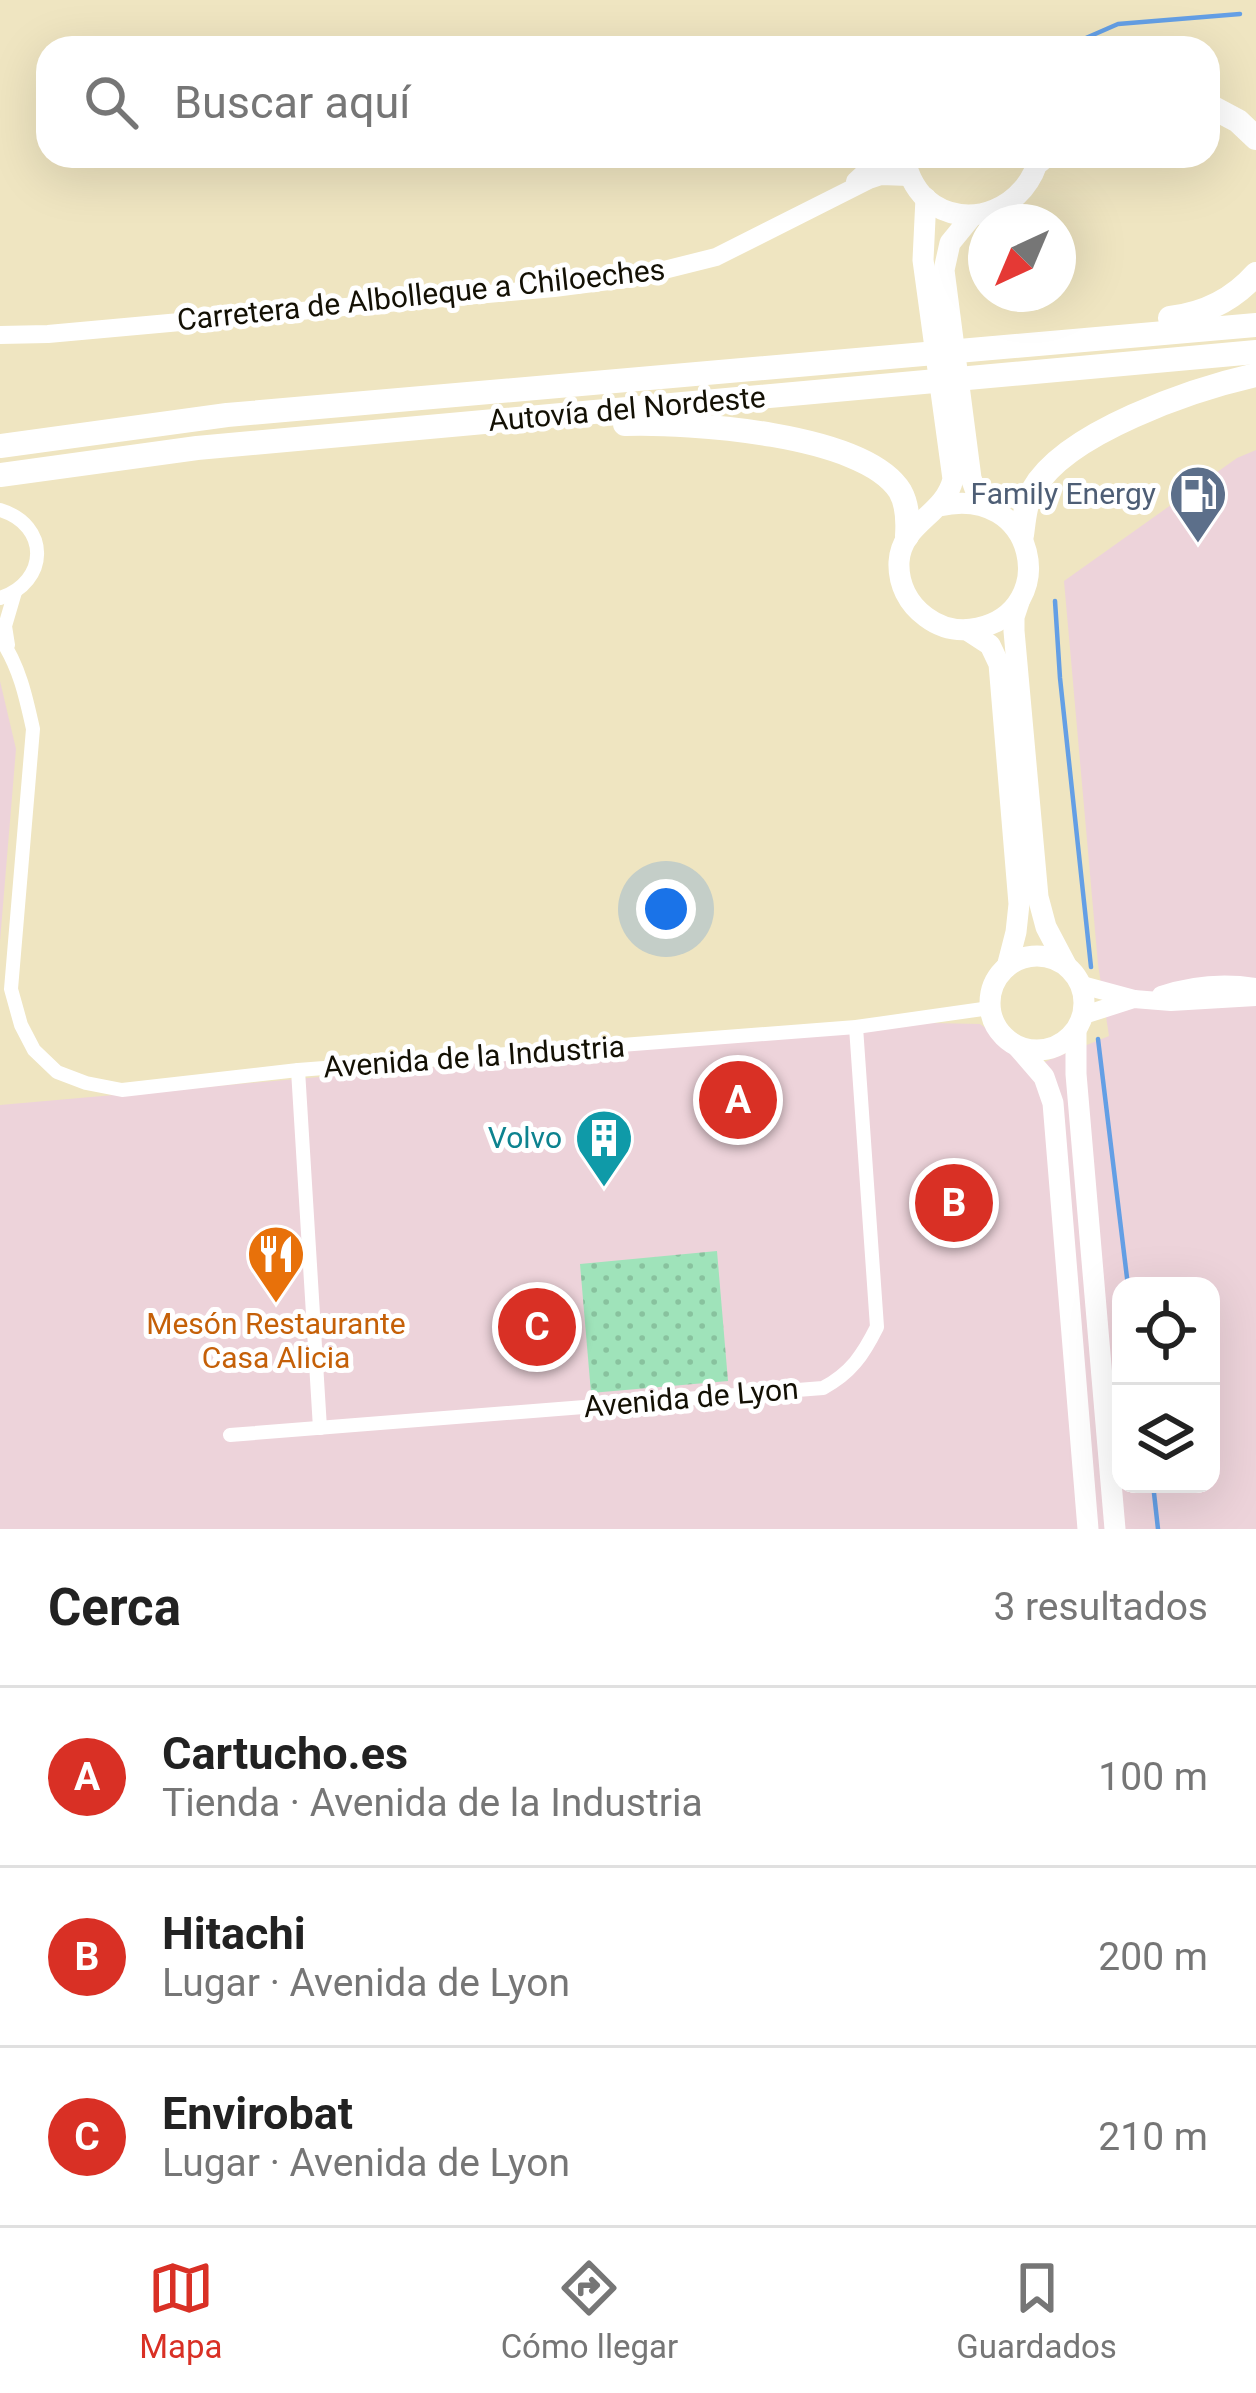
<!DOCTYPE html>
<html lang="es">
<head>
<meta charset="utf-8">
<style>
  body { margin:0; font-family:Roboto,sans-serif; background:#f2f2f2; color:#222 }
  .controls { position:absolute; right:36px; bottom:36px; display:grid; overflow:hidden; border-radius:24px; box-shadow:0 12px 48px #0002 }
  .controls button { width:108px; height:108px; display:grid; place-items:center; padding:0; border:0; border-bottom:3px solid #e0e0e0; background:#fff; color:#222; font:60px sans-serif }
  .compass { position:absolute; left:968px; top:204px; width:108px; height:108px; border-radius:50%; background:#fff; box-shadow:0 12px 48px #0002; rotate:224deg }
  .you { position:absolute; left:666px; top:909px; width:42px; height:42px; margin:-30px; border:9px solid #fff; border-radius:50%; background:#1a73e8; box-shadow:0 0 0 18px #1a73e833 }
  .badge { display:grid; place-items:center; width:78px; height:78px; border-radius:50%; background:#d93025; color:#fff; font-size:39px; font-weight:700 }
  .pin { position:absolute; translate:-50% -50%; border:6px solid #fff; box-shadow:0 3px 12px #0006 }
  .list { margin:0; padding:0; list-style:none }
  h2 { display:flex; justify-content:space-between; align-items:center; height:156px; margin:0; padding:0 48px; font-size:51px }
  h2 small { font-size:39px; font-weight:400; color:#767676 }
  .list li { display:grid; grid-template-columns:78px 1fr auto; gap:36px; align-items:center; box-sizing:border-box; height:180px; padding:0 48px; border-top:3px solid #e0e0e0 }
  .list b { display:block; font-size:45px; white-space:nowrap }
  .list p { margin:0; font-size:39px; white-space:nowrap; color:#767676 }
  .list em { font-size:39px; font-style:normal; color:#767676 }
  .icon { flex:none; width:66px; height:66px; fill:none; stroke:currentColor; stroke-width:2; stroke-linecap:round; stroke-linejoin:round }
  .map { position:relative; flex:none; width:1256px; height:1529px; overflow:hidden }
  .search { position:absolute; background:#fff; box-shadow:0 12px 48px #0002; left:36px; right:36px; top:36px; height:132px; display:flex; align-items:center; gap:30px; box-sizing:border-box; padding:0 42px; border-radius:36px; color:#767676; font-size:45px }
  .sheet { height:696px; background:#fff }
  nav { display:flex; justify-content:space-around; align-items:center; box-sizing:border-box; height:168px; border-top:3px solid #e0e0e0; background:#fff; font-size:33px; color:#767676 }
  nav a { display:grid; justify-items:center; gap:6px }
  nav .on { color:#d93025 }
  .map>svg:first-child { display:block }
  .industrial { fill:#edd3da; fill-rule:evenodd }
  .grass { fill:url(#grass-dots) }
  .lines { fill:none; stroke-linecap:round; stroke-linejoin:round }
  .stream { stroke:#649fe5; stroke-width:4.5 }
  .minor { stroke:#fff; stroke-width:14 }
  .tertiary { stroke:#fff; stroke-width:18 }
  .secondary { stroke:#fff; stroke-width:21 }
  .motorway { stroke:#fff; stroke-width:24 }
  .labels { text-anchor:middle; stroke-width:10; stroke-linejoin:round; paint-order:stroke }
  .street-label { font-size:30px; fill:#131004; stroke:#fff }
  .service-label { font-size:30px; fill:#4e5e75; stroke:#fff; text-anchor:end }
  .culture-label { font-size:30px; fill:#0d838f; stroke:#fff; text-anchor:end }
  .food-label { font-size:30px; fill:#c56008; stroke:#fff }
</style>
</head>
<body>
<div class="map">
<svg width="1256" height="1529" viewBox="0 0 1256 1529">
  <defs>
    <pattern id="grass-dots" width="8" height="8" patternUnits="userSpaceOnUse" patternTransform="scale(3)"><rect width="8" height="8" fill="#9fe3ba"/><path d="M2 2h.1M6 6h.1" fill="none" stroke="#88c29e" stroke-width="1.8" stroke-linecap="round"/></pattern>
  </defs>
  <rect width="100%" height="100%" fill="#efe5c1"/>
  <g class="industrial">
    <path d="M1256,450V1529H0V1105L932,1023L980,1024L1037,1065L1109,1036L1098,964L1064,581L1237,458ZM1121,1286H1211V1484H1121Z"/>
    <polygon points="0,681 16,749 0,941"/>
  </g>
  <polygon class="grass" points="717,1251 728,1381 591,1393 580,1264"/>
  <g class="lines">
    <g class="stream">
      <polyline points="1063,48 1118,24 1240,14"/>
      <polyline points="1055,601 1060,678 1091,967"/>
      <polyline points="1098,1039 1128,1286"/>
      <polyline points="1153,1484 1158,1529"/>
    </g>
    <g class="minor">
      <path d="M0,510C50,525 49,582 0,598"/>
      <path d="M0,638C19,665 26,697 33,729L11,989L21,1025L34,1050L57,1072L86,1083L122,1090L298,1070L856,1027L990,1008"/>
      <polyline points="8,645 5,626 15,592"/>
      <polyline points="298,1070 320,1428"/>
      <path d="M230,1435L823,1388C851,1373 863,1355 877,1327L856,1027"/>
    </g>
    <g class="tertiary">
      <polyline points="855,181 882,156"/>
      <polyline points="0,335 48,334 554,288 632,278 716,257 869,180 881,176 909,177"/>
      <polyline points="1082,985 1134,999"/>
      <path d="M1161,995C1191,985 1225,982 1256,987"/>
      <polyline points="1084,1015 1134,999 1171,1002 1256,997"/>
    </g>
    <g class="secondary">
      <path d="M903,156C908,172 913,187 926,199C968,235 1029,206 1039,156"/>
      <path d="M926,198L923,260L953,479C945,515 901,523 899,562C898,584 908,604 926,617C942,629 960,632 978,628C1061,610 1037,483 939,506"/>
      <polyline points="972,216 950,243 944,270 971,478 975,489 992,508"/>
      <polyline points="1019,602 1014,617 1014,631 1038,897 1046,927 1066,965"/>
      <polyline points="967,630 990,645 999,664 1019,904 1016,932 1007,967"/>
      <circle cx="1037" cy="1003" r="47"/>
      <polyline points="1076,1032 1076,1074 1115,1529"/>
      <polyline points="1018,1047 1044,1077 1053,1103 1088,1529"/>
    </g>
    <g class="motorway">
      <polyline points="1208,105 1238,121 1256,138"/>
      <polyline points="1039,161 1045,156"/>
      <path d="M1170,318C1205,314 1233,300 1256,274"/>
      <path d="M625,424C688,422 864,433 900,491C908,505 908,521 907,536"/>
      <polyline points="0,446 227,415 1256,325"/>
      <polyline points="0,475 197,448 1256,352"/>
      <path d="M1022,535C1024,520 1025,504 1033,490C1065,432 1194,389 1256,375"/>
    </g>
  </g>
  <defs>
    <symbol id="fuel-pin" viewBox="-11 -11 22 30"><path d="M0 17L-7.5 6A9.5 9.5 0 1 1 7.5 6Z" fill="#5c6f8a" stroke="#fff"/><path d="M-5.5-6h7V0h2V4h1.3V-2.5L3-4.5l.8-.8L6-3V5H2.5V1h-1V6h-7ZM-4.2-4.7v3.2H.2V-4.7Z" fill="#fff"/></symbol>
    <symbol id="building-pin" viewBox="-11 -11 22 30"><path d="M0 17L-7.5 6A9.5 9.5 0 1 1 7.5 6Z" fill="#0f9aa8" stroke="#fff"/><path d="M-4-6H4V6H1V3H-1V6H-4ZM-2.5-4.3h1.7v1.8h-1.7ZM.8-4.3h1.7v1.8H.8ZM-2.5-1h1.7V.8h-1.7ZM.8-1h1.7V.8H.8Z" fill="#fff"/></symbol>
    <symbol id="restaurant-pin" viewBox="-11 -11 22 30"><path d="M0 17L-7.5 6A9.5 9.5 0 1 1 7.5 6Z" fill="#e8710a" stroke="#fff"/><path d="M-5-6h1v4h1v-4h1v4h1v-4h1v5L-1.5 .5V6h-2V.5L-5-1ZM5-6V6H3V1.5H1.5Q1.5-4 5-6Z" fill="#fff"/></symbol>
  </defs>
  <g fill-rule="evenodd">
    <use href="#fuel-pin" x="1165" y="461" width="66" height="90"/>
    <use href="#building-pin" x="571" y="1105" width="66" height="90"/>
    <use href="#restaurant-pin" x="243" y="1221" width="66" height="90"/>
  </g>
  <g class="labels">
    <g class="street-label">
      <text transform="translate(421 295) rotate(-6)" y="10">Carretera de Albolleque a Chiloeches</text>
      <text transform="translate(627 409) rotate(-5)" y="10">Autovía del Nordeste</text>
      <text transform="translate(474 1057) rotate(-4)" y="10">Avenida de la Industria</text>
      <text transform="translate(691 1398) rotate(-5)" y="10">Avenida de Lyon</text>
    </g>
    <g class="service-label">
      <text x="1156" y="504">Family Energy</text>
    </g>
    <g class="culture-label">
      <text x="562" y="1148">Volvo</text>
    </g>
    <g class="food-label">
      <text x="276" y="1334">Mesón Restaurante<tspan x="276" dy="34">Casa Alicia</tspan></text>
    </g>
  </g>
</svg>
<div class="controls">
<button><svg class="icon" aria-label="locate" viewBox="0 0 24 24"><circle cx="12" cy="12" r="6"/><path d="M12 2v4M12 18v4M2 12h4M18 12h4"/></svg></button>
<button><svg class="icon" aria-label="layers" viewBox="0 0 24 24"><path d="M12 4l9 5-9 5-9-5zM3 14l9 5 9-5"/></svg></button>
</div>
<svg class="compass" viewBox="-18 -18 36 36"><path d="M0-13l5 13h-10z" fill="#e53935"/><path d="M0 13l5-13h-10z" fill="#767676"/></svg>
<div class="you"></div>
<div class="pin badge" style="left:738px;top:1100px">A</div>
<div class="pin badge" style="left:954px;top:1203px">B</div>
<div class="pin badge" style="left:537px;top:1327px">C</div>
<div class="search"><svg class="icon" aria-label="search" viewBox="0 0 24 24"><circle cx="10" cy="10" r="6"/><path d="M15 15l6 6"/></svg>Buscar aquí</div>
</div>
<section class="sheet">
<h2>Cerca<small>3 resultados</small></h2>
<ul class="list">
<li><span class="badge">A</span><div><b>Cartucho.es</b><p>Tienda · Avenida de la Industria</p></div><em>100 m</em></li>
<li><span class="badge">B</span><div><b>Hitachi</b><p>Lugar · Avenida de Lyon</p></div><em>200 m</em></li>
<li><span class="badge">C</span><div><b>Envirobat</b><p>Lugar · Avenida de Lyon</p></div><em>210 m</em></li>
</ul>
</section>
<nav>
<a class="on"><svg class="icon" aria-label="map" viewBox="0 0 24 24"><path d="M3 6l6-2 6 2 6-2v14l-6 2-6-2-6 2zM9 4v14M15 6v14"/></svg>Mapa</a>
<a><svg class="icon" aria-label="directions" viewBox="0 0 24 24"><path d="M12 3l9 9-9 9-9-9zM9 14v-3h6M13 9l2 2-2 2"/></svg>Cómo llegar</a>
<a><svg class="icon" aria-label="saved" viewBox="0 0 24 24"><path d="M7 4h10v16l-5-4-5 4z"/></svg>Guardados</a>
</nav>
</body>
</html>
